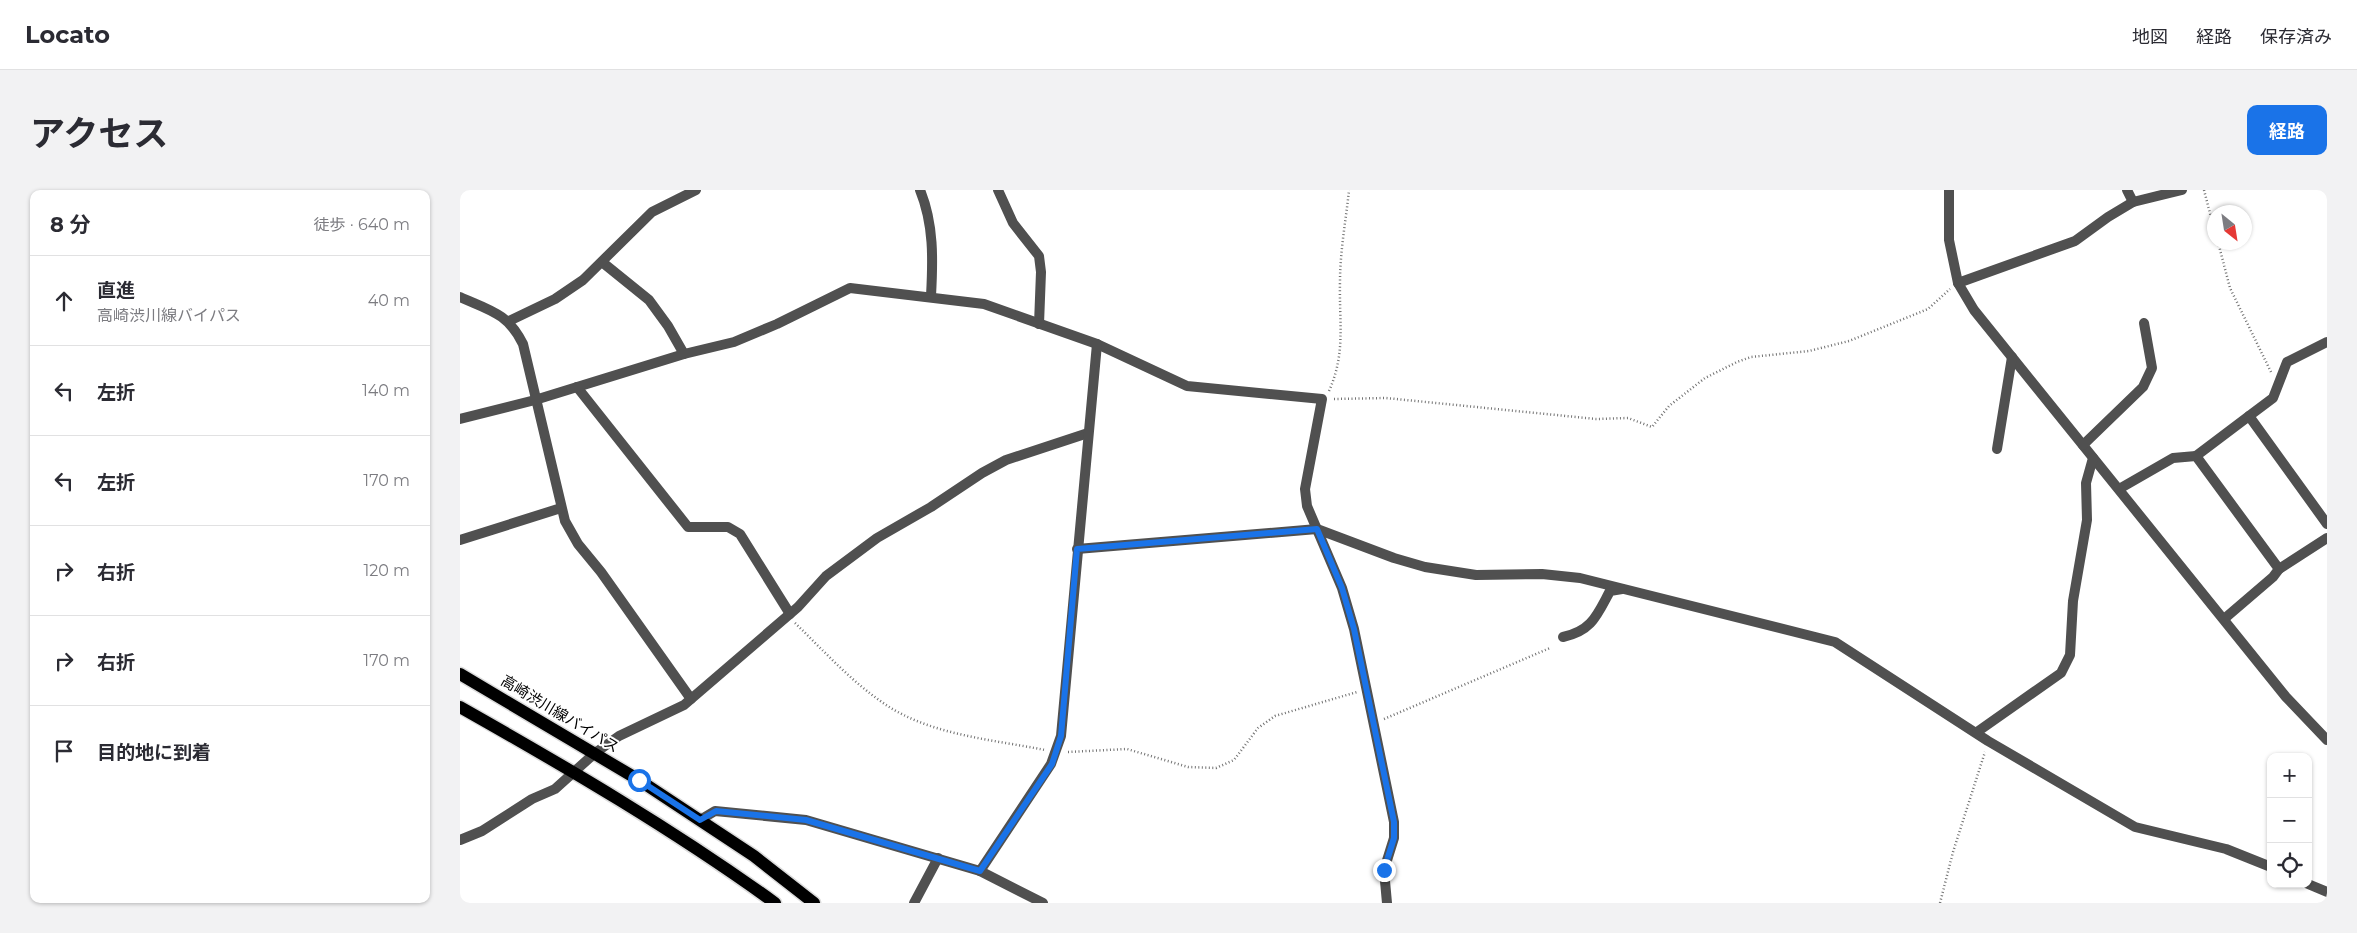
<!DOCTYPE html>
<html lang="ja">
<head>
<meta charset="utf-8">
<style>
  body { margin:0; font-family:Montserrat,"Noto Sans JP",sans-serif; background:#f2f2f3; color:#2b2b33 }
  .controls { position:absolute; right:15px; bottom:15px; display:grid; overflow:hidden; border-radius:10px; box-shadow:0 1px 4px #0004 }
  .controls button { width:45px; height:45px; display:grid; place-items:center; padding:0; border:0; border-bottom:1px solid #e1e1e2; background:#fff; color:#2b2b33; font:25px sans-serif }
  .compass { position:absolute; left:1747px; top:15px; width:45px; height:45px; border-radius:50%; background:#fff; box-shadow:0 1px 4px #0004; rotate:150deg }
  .stop { position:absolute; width:15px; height:15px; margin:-11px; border:4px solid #1a73e8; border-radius:50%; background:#fff }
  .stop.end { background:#1a73e8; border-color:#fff; box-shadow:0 1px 5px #0008 }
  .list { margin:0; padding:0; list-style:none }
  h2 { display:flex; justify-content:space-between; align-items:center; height:65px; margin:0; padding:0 20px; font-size:21px }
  h2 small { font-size:16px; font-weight:400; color:#7c7c81 }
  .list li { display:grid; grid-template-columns:32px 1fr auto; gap:15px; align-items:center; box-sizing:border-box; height:90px; padding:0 20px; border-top:1px solid #e1e1e2 }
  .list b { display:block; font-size:19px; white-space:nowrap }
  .list p { margin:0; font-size:16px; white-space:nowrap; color:#7c7c81 }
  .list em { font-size:16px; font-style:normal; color:#7c7c81 }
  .icon { flex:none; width:28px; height:28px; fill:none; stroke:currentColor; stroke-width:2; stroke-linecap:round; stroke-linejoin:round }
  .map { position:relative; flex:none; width:1867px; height:713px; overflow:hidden; border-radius:10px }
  header { display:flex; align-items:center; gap:30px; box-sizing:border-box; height:70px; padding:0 25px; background:#fff; border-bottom:1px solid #e1e1e2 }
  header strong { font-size:24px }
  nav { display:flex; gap:28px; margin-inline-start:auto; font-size:18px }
  .intro { display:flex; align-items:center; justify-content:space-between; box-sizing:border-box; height:120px; padding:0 30px }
  h1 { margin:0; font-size:35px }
  .button { padding:12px 22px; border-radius:10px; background:#1a73e8; color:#fff; font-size:18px; font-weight:700 }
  main { display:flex; gap:30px; padding:0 30px }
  aside { flex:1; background:#fff; border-radius:10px; box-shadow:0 1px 4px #0004 }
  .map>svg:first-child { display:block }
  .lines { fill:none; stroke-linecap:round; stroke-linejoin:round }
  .primary-casing { stroke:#dbdbdb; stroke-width:15 }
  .path { stroke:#727272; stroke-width:2.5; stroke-dasharray:1 2.5; stroke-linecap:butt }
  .minor { stroke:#505050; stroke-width:10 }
  .primary { stroke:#000; stroke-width:12 }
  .route { stroke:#1a73e8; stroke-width:6 }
  .labels { text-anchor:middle; stroke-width:4; stroke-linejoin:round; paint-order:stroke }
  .street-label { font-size:15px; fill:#000; stroke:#fff }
</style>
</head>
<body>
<header>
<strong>Locato</strong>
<nav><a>地図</a><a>経路</a><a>保存済み</a></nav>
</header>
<div class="intro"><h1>アクセス</h1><a class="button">経路</a></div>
<main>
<aside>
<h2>8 分<small>徒歩 · 640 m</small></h2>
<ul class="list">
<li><svg class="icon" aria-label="ahead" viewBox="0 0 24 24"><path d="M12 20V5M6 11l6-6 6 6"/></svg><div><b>直進</b><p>高崎渋川線バイパス</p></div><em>40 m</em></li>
<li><svg class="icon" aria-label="left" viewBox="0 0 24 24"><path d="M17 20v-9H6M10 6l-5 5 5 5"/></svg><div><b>左折</b></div><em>140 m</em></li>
<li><svg class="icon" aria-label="left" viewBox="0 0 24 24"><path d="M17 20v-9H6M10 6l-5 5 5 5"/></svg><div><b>左折</b></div><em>170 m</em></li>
<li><svg class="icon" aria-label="right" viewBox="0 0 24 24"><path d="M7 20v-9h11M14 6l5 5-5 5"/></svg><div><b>右折</b></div><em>120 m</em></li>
<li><svg class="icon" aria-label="right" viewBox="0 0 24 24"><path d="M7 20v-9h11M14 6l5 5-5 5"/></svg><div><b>右折</b></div><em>170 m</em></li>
<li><svg class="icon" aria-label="arrive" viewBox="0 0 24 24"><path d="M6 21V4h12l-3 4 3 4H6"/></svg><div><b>目的地に到着</b></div></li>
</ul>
</aside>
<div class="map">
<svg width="1867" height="713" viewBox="0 0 1867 713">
  <rect width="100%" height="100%" fill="#fff"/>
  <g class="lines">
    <defs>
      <g id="primary">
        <polyline points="0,484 179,590 294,666 354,713"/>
        <path d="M0,517C108,578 214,640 315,713"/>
      </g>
    </defs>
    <use href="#primary" class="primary-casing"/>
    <g class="path">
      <polyline points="1744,0 1754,39"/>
      <polyline points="1758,52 1770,98 1811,182"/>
      <path d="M869,201C886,163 879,132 880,92C880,61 886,30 889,0"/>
      <polyline points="874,209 926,208 1136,229 1168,228 1192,237 1209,216 1245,188 1277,172 1291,167 1349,161 1389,151 1468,119 1490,99"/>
      <path d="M335,433C362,459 388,488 419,510C466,545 530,549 585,560"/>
      <polyline points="924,529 1090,458"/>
      <polyline points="608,562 667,559 728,577 756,578 774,570 798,538 815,526 897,502"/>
      <polyline points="1480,713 1493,662 1525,562"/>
    </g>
    <g class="minor">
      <path d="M460,0C474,34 473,70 471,106"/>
      <polyline points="538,0 553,33 579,66 581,82 579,134"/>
      <polyline points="1489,0 1489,50 1498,93 1514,120 1826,507 1867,550"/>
      <polyline points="1667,0 1673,12"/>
      <polyline points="142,72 189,110 208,136 224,164"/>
      <polyline points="1498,93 1615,51 1648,27 1673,12 1722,0"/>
      <path d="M0,107C29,120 48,123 63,154L105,331L118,354L141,382L231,509"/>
      <polyline points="49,131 95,109 123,90 192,22 236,0"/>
      <polyline points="117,197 228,337 268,337 280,344 330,424"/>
      <polyline points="1789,226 1813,208 1827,172 1867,152"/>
      <polyline points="0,229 75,210 224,164 274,152 317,134 390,98 524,114 637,154 727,196 862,209 845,299 847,316 882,398 894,439 934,632 934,648 924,680 927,713"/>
      <polyline points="1623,255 1683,197 1692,178 1684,133"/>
      <polyline points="1537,259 1552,167"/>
      <polyline points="1736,266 1789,226 1867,334"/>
      <polyline points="1659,299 1713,268 1736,266 1819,379 1813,387 1764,429"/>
      <polyline points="0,350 101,318"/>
      <polyline points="617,359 857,339 934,368 965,377 1016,385 1082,384 1120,388 1375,452 1528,551 1675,637 1766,659 1811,677"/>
      <polyline points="1819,379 1867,348"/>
      <path d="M1103,447C1132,441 1137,425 1150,401L1162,399"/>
      <polyline points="1517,542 1601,483 1610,465 1613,411 1627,330 1626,293 1633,268"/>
      <polyline points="240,630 255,621 346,630 520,681 583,713"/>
      <polyline points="0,650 22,641 72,609 95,599 135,563 159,546 224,515 338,417 366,386 417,348 471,317 522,283 546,270 628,243"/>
      <polyline points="520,681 591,574 601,546 637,154"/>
      <polyline points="1848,694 1867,702"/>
      <polyline points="454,713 478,668"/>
    </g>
    <use href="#primary" class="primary"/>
  </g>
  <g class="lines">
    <polyline class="route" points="179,590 240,630 256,621 346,630 520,681 592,574 601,546 617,359 857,339 882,398 894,439 934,632 934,648 924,680"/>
  </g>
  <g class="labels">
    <g class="street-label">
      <text transform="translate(100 524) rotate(31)" y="5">高崎渋川線バイパス</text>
    </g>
  </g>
</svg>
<div class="controls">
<button>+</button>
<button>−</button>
<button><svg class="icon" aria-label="locate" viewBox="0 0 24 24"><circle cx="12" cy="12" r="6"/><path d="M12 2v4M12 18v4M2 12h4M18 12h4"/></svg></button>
</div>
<svg class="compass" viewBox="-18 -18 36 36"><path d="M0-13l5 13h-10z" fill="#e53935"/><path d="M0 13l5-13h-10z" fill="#7c7c81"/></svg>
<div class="stop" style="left:179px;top:590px"></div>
<div class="stop end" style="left:924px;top:680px"></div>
</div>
</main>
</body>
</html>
